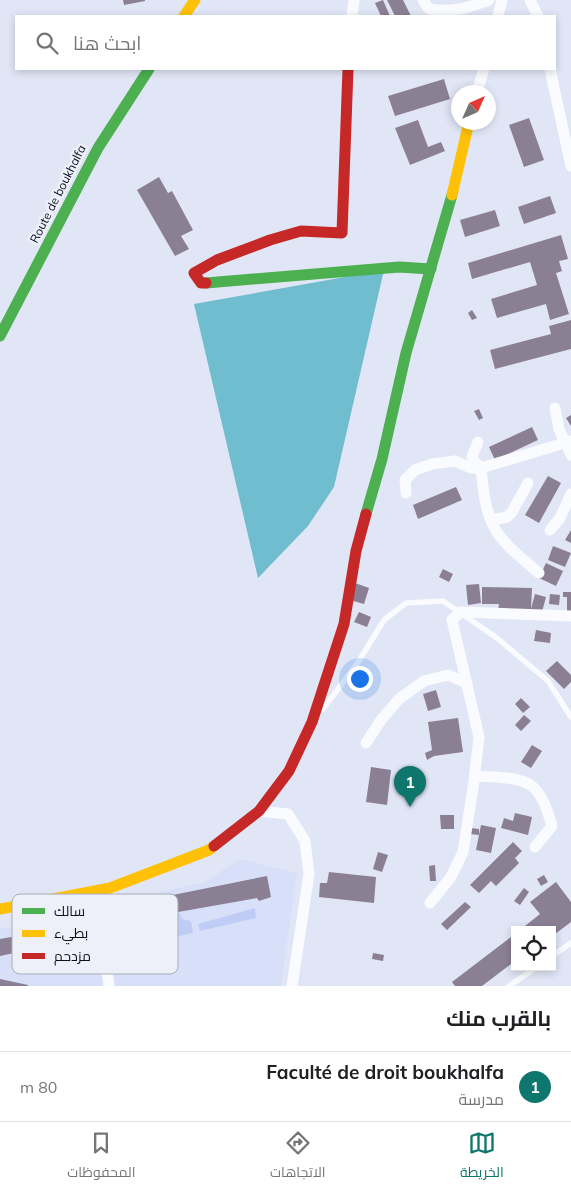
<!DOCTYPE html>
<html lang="ar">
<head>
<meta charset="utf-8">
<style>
  body { margin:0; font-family:Mulish,Cairo,sans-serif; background:#f2f2f2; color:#202124; direction:rtl }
  .controls { position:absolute; right:15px; bottom:15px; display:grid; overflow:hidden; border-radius:0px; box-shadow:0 2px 8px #0003 }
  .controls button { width:45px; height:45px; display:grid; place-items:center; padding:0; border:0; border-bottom:1px solid #e0e0e0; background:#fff; color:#202124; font:25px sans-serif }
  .compass { position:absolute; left:451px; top:85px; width:45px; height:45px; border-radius:50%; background:#fff; box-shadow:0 2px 8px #0003; rotate:45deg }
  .you { position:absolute; left:359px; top:678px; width:18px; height:18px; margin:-12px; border:4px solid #fff; border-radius:50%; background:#1a73e8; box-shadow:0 0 0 8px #1a73e833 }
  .badge { display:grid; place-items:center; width:32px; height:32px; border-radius:50%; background:#0f766e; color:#fff; font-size:16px; font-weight:700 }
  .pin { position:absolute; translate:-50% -41px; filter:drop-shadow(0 1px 2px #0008) }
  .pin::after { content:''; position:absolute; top:26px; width:18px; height:15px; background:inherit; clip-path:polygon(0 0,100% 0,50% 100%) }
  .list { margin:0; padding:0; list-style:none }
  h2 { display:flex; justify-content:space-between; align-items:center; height:65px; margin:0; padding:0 20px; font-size:21px }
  h2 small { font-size:16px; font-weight:400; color:#757577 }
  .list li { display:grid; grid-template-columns:32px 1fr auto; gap:15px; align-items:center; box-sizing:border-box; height:70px; padding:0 20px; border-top:1px solid #e0e0e0 }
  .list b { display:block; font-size:19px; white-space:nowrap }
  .list p { margin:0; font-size:16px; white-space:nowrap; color:#757577 }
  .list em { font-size:16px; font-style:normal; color:#757577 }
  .icon { flex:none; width:28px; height:28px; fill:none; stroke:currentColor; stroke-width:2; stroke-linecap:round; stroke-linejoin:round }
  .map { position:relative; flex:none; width:571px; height:986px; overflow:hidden; direction:ltr }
  .search { position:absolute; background:#fff; box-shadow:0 2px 8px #0003; left:15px; right:15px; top:15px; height:55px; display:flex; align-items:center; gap:12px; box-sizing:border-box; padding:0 18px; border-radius:0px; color:#757577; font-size:19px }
  .sheet { height:135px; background:#fff }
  nav { display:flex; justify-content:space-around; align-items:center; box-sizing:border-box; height:70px; border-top:1px solid #e0e0e0; background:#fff; font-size:14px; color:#757577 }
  nav a { display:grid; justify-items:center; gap:2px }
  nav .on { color:#0f766e }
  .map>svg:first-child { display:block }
  .built { fill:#d8e0f9 }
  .green { fill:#bfccf6 }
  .water { fill:#71bdd0 }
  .building { fill:#8b7f94 }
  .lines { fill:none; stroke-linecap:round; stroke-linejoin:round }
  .lane { stroke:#fafbfe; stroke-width:5.5 }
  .street { stroke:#fafbfe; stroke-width:11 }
  .fast { stroke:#4caf50; stroke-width:11 }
  .slow { stroke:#ffc107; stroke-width:11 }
  .jam { stroke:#c62828; stroke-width:11 }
  .labels { text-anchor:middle; stroke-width:5; stroke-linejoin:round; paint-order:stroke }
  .street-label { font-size:12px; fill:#0b0f1e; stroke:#edf0f9 }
  .key { fill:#edf0f9; stroke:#a9acb7; stroke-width:1 }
  .key-label { font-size:14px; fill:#0b0f1e }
</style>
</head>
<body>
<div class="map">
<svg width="571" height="986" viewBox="0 0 571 986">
  <rect width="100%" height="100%" fill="#e1e6f6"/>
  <polygon class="built" points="240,859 297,873 281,986 0,986 0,929 205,882"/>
  <g class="green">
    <polygon points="255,908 256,918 200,931 198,924"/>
    <polygon points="179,912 182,919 191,921 193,933 162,940 154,916"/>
  </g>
  <polygon class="water" points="384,270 334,487 308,526 258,578 194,304"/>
  <g class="building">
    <polygon points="123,0 145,0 145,1 124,5"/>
    <polygon points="383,0 390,16 381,16 375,3"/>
    <polygon points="387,0 403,0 411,16 395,16"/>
    <polygon points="444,79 450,99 395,116 388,96"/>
    <polygon points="529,118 544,160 524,167 509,125"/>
    <polygon points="418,120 428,147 441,142 445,151 410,165 395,128"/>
    <polygon points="159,177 168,193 172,191 193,230 181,236 189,249 175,256 137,190"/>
    <polygon points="550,196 556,213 524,224 518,207"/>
    <polygon points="495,210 500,226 465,237 460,220"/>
    <polygon points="561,235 568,259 559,261 562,271 556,273 569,314 550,320 546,304 497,318 491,299 537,285 530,262 472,279 468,263"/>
    <polygon points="472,310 477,318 472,320 468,313"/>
    <polygon points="571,320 571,349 495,369 490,350 551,334 549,326"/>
    <polygon points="479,409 483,418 479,420 474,411"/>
    <polygon points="571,415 571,426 566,418"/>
    <polygon points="532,427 538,440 495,460 489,447"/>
    <polygon points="548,476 561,483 539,523 525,515"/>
    <polygon points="456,487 462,500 418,519 413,505"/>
    <polygon points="571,530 571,543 565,540"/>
    <polygon points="553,546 571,553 565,567 548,560"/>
    <polygon points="546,563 563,571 556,586 539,578"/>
    <polygon points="443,569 453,574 449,582 439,577"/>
    <polygon points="355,583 369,588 364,604 350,600"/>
    <polygon points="479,584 481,603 468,605 466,585"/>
    <polygon points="482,587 532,588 531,609 535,594 546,597 542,612 498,611 499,604 482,604"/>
    <polygon points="563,592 571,592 571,611 567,611 567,597 563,597"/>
    <polygon points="550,594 560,595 559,605 549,604"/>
    <polygon points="359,612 371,617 367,627 354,622"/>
    <polygon points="536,630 551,633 550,643 534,641"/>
    <polygon points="557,661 571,675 571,682 564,689 546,671"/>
    <polygon points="436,690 441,707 428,711 423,694"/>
    <polygon points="521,698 530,707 523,713 515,704"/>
    <polygon points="524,715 531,721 521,731 515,725"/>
    <polygon points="458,718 463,752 434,756 427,760 425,753 432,750 428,722"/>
    <polygon points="532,745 542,751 531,768 521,762"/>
    <polygon points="371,767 391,770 387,805 366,802"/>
    <polygon points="515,813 532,817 528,835 501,828 504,818 513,821"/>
    <polygon points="440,815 454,815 454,829 441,829"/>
    <polygon points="481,825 496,828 491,853 476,850"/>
    <polygon points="471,828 479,829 479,835 470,834"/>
    <polygon points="513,842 522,851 515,858 519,863 496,886 491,881 479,893 470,885"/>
    <polygon points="378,852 388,855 382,872 373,869"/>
    <polygon points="435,865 436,881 430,881 429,866"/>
    <polygon points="329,872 376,877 374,903 319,897 320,883 327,883"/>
    <polygon points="544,875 548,882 541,886 537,879"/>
    <polygon points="267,876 271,897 259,901 257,898 150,917 138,937 121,930 138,902"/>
    <polygon points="556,882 571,902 571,922 555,934 552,930 520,930 540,914 530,902"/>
    <polygon points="524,888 529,892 520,905 514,901"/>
    <polygon points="465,902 471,907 447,930 441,924"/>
    <polygon points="60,928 93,949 95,959 78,962 77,956 56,944 52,945 70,954 64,967 45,959 51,945 0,956 0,939"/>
    <polygon points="515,934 515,961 482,986 455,986 452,982"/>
    <polygon points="373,953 384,955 383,961 372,959"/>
    <polygon points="0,979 28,985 28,986 0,986"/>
  </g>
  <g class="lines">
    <g class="lane">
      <polyline points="323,709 357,664 384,620 406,603 443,601 497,638 548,681 571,717"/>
      <polyline points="552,956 571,943"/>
      <polyline points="509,986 537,967"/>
    </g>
    <g class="street">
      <path d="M423,0L429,9C452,13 467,8 489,0"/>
      <polyline points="530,0 538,16"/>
      <polyline points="352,16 354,0"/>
      <polyline points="498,16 502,0"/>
      <polyline points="550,69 571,166"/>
      <polyline points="477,92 484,69"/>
      <polyline points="555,408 559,429 571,455"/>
      <polyline points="406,493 405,480 415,470 432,464 455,461 471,468 481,468 475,462 472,457 478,442"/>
      <polyline points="492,520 507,517 512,512 528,483"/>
      <polyline points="550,530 560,518 571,494"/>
      <path d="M539,573C524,560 505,546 495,529C485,511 483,489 481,468L571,441"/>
      <polyline points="366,743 381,720 399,699 424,681 448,675 467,683"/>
      <path d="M475,776C490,777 521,776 533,787C544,797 548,813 552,826L535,847"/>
      <polyline points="259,811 288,814 305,841 309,874 292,986"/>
      <polyline points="430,903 451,877 463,852 474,781 479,737 452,620 460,612 571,616"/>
      <polyline points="109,986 106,964 110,888"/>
    </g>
    <g class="fast">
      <polyline points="206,283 399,267 431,269"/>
      <polyline points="0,336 98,148 149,69"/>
      <polyline points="366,514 382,459 406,353 452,195"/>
    </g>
    <g class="slow">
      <polyline points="184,16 195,0"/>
      <polyline points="452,195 469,122"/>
      <polyline points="0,909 110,888 209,850 214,846"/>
    </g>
    <g class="jam">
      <polyline points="206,283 201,283 194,273 217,260 270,240 301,231 342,233 348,69"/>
      <polyline points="214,846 259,811 289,771 312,722 344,624 356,551 366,514"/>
    </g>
  </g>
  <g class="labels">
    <g class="street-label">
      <text transform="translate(58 194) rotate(-63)" y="4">Route de boukhalfa</text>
    </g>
  </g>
  <rect x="12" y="894" width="166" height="80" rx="8" class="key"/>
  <rect x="22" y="908" width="23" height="6" fill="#4caf50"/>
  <rect x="22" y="930" width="23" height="7" fill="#ffc107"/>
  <rect x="22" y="953" width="23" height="6" fill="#c62828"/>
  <g class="key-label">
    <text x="54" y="916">سالك</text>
    <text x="54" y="938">بطيء</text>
    <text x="54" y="961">مزدحم</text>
  </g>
</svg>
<div class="controls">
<button><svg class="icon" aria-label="locate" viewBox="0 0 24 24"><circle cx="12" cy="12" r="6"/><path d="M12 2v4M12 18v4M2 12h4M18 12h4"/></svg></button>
</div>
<svg class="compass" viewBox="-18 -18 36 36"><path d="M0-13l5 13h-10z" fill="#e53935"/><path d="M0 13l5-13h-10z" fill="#757577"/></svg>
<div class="you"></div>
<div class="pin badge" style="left:410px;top:807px">1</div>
<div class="search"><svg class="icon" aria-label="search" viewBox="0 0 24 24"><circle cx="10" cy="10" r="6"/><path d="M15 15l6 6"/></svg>ابحث هنا</div>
</div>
<section class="sheet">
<h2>بالقرب منك<small></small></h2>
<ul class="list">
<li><span class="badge">1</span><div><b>Faculté de droit boukhalfa</b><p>مدرسة</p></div><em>80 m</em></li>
</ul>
</section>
<nav>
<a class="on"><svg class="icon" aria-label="map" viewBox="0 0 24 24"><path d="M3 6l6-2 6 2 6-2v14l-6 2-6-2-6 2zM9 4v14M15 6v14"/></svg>الخريطة</a>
<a><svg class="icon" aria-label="directions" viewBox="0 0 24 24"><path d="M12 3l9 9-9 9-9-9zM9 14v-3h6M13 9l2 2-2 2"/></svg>الاتجاهات</a>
<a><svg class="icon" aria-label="saved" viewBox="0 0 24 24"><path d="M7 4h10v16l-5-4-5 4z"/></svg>المحفوظات</a>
</nav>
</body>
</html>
